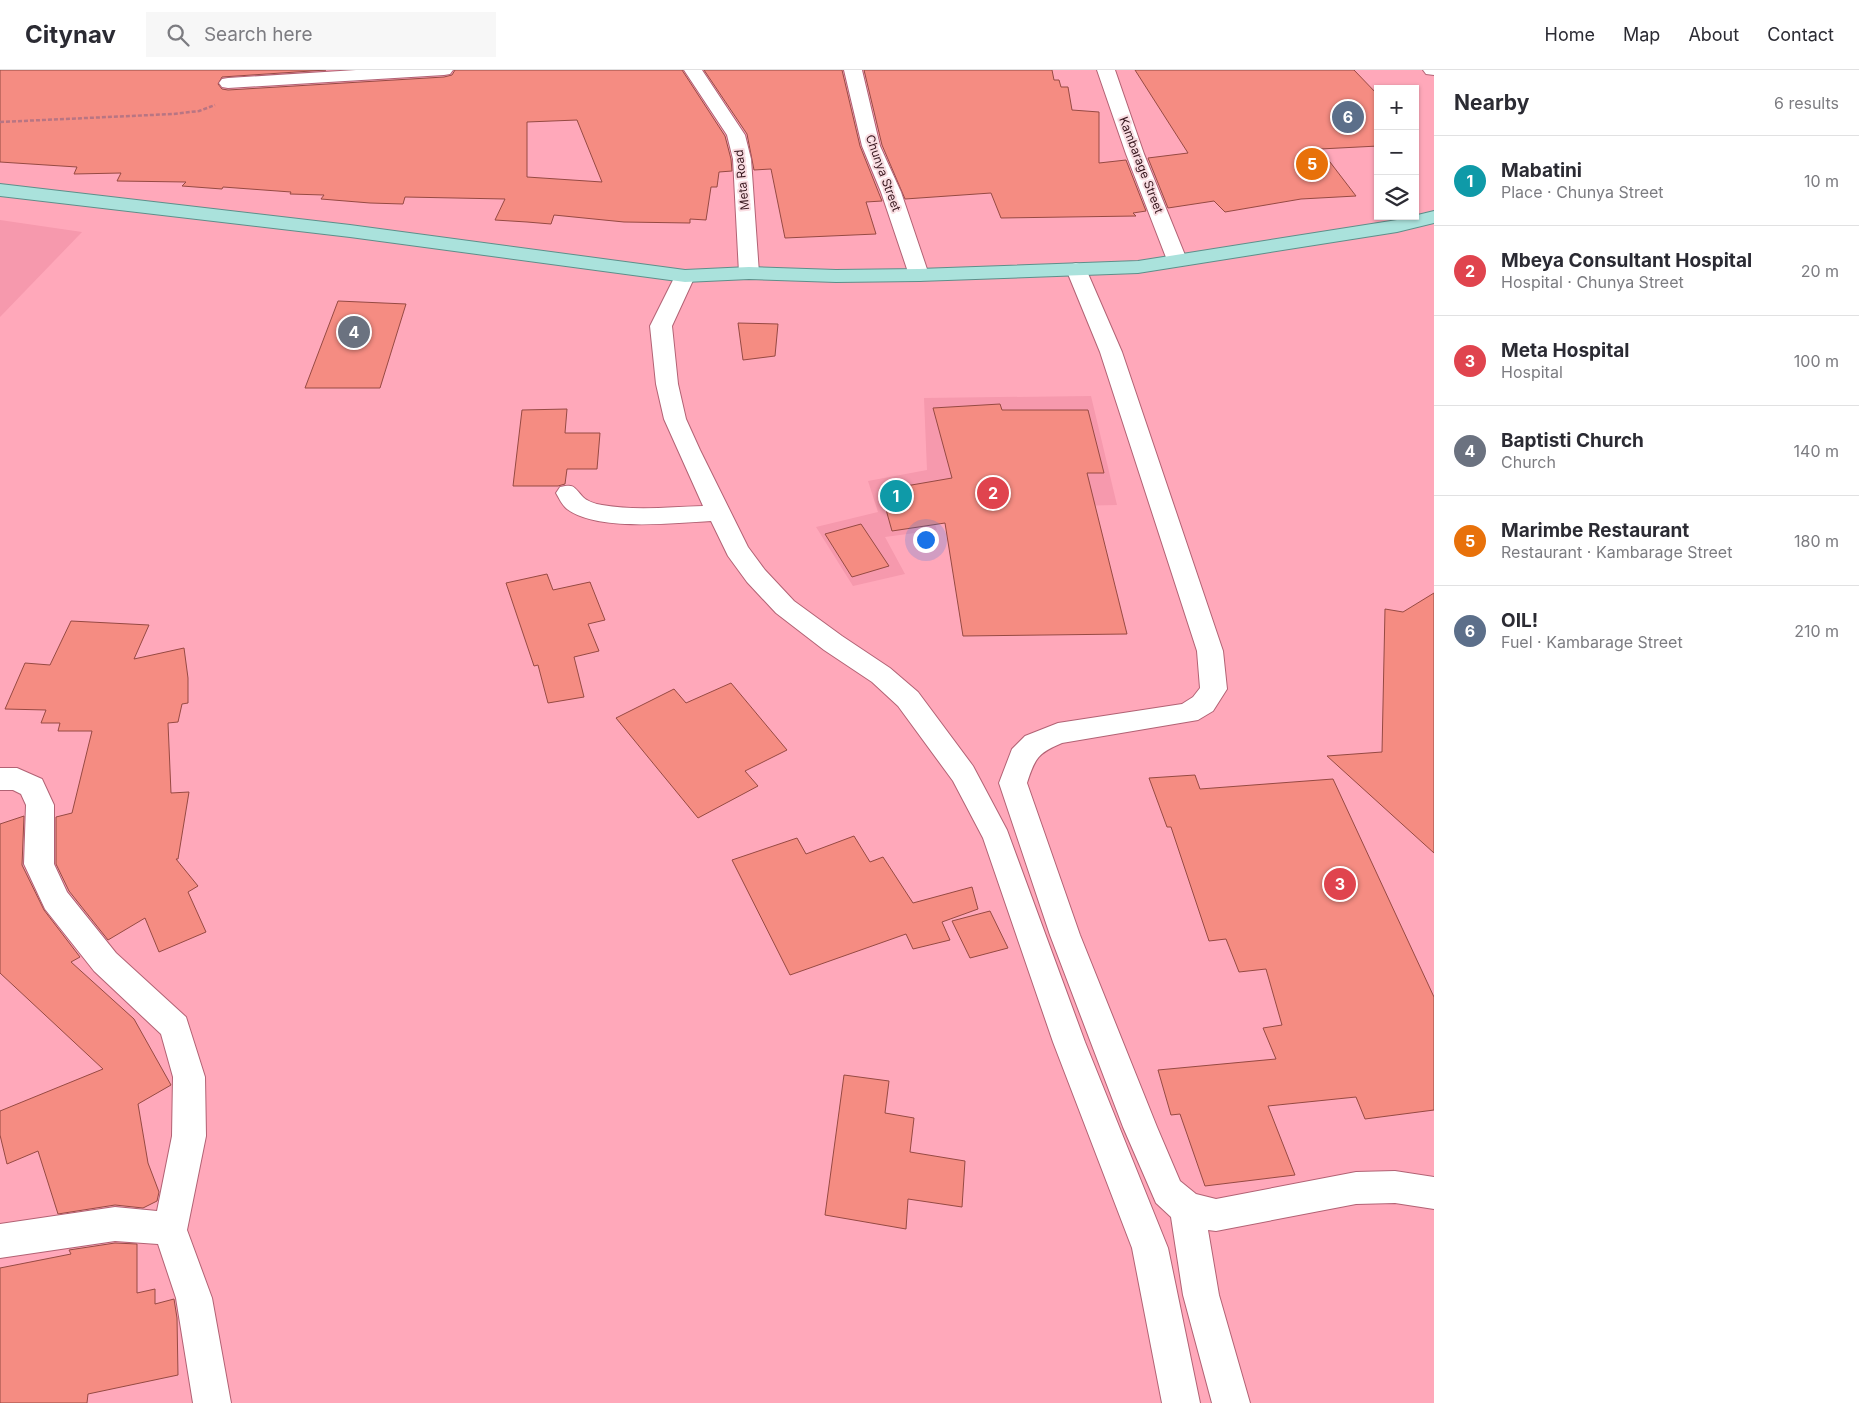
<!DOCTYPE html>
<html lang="en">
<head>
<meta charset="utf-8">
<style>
  body { margin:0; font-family:Inter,sans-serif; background:#f7f7f7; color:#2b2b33 }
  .controls { position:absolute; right:15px; top:15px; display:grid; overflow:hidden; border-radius:0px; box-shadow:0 1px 4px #0004 }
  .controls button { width:45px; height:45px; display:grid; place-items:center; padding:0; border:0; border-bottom:1px solid #e1e1e2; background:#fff; color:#2b2b33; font:25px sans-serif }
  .you { position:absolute; left:925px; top:469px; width:18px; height:18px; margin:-12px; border:4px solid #fff; border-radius:50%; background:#1a73e8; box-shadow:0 0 0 8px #1a73e833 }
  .badge { display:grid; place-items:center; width:32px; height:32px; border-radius:50%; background:#db2777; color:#fff; font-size:16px; font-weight:700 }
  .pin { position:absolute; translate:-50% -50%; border:2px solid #fff; box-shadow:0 1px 5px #0006 }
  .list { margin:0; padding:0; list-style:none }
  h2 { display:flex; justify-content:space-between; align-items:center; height:65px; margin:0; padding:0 20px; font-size:21px }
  h2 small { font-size:16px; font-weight:400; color:#7c7c81 }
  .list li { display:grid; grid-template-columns:32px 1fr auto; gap:15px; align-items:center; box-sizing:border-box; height:90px; padding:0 20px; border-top:1px solid #e1e1e2 }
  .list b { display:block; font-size:19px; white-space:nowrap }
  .list p { margin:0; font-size:16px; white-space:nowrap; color:#7c7c81 }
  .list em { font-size:16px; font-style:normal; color:#7c7c81 }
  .icon { flex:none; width:28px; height:28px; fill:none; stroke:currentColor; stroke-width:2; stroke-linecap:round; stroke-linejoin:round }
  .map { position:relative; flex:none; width:1434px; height:1333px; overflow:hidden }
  header { display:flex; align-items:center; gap:30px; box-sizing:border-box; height:70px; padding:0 25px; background:#fff; border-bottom:1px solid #e1e1e2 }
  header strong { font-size:24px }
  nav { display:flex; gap:28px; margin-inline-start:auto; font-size:18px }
  .search { width:350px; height:45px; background:#f7f7f7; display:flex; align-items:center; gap:12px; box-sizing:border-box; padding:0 18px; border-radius:0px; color:#7c7c81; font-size:19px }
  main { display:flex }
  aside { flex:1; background:#fff }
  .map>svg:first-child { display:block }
  .built { fill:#f699ad }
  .building { fill:#f58c82; stroke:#964a43; fill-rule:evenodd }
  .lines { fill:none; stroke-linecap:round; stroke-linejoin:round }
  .minor-casing { stroke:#b26274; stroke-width:2 }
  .major-casing { stroke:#5d8f8a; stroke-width:2 }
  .path { stroke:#b87583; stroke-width:2.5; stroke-dasharray:4 2; stroke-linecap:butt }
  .minor { fill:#fff; fill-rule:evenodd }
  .major { fill:#aae2dc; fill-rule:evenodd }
  .labels { text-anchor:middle; stroke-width:4; stroke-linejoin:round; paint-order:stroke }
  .far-street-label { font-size:12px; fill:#38181f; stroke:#f9dde2 }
</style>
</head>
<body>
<header>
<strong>Citynav</strong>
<div class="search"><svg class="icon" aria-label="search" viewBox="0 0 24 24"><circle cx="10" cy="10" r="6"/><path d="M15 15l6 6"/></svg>Search here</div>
<nav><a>Home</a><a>Map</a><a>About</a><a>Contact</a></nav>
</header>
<main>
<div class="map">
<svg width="1434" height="1333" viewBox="0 0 1434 1333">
  <rect width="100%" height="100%" fill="#ffa8ba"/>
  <g class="built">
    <polygon points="0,150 82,162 0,247"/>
    <polygon points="1091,326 1117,435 930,439 937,460 885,467 905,504 853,516 816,457 878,442 868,411 927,400 924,328"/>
  </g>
  <g class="building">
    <path d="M0,0H326L222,7L218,14L222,19L228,20L444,7L452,5L455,0H682L725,66L731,89L732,101L719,102L717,117H711L706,150L690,149V153L624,152L554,145L551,154L527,152L495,150L505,129L405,127L403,134L370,133L321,129L324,125L290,124L291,122L223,117L222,119L182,116L186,112L117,111L121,103L74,104L77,97L0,92ZM577,50L602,112L527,107V52Z"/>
    <polygon points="704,0 842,0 860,76 882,131 866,132 876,164 785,168 771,99 754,100 747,64"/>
    <polygon points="864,0 1052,0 1054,10 1059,10 1061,17 1068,17 1072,40 1099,42 1099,93 1126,90 1146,141 1133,143 1136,146 1001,148 991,123 905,129 882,75"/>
    <polygon points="1135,0 1354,0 1378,25 1378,76 1320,79 1356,126 1301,129 1225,142 1214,131 1168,138 1148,88 1188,83"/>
    <polygon points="338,231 406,234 380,318 305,318"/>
    <polygon points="738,253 778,254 775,286 743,290"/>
    <polygon points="1000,334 1002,340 1088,340 1104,403 1087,403 1127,564 963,566 945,453 892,461 880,418 900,417 952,408 933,338"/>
    <polygon points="567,339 565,363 600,363 597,399 567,399 565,414 558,416 513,416 522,340"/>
    <polygon points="861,454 889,496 852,507 825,464"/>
    <polygon points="547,504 553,520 590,512 605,550 588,554 599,581 574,587 584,627 548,633 538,595 534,596 506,513"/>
    <polygon points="1434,523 1434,783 1327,686 1382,682 1385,539 1403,542"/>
    <polygon points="71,551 149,555 134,589 184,578 188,608 188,633 182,634 178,652 168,653 171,723 189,722 178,789 176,789 198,816 188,822 206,862 159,882 145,848 108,870 69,821 56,794 56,747 72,743 92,661 58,661 60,653 41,653 46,640 5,639 25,593 50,595"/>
    <polygon points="731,613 787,680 745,701 758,716 698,748 616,648 674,619 686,633"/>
    <polygon points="1195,705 1200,719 1333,709 1434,927 1434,1040 1365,1049 1356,1027 1268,1036 1295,1105 1205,1116 1180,1044 1171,1045 1158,1000 1276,989 1263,958 1282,955 1266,899 1239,902 1226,869 1209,871 1171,757 1167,757 1149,708"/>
    <polygon points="24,746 22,795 44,840 80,887 71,892 134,949 171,1015 138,1034 148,1093 159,1122 157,1131 143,1138 115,1135 58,1144 38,1081 7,1094 0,1065 0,1041 103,999 0,903 0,754"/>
    <polygon points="854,766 870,792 883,787 913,833 972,817 978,839 942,852 950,870 913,879 906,864 790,905 732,790 797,768 806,784"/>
    <polygon points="990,841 1008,878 970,888 952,851"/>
    <polygon points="844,1005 889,1011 885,1043 914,1048 910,1082 965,1091 962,1137 908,1129 906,1159 825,1145"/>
    <polygon points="115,1173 137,1174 137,1223 155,1219 155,1234 174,1229 177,1248 178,1305 88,1324 87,1333 0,1333 0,1198 71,1184 69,1180"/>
  </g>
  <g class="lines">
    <defs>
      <g id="minor">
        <polygon points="356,0 453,0 450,4 444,5 228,18 222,17 219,13 222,9 228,8"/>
        <polygon points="684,0 702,0 745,65 751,89 759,203 756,207 749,209 742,207 739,203 733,89 727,65"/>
        <polygon points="844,0 862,0 880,76 901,122 929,205 926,209 919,211 912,209 909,205 881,122 862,76"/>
        <polygon points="1097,0 1115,0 1144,84 1187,190 1184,194 1177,196 1170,194 1167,190 1126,84"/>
        <polygon points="1423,0 1434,0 1434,5 1426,4"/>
        <path d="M1076,193L1083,195L1086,199L1122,282L1223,581L1227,619L1213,641L1198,650L1062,673C1038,683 1035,688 1027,713L1080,865L1157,1057L1180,1111L1196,1124L1216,1129L1356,1102L1395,1101L1434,1107V1139L1395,1133L1356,1134L1216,1161L1208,1160L1219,1225L1250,1333H1212L1183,1225L1171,1147L1156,1133L1123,1057L1050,865L999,713L1012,679L1025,666L1058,653L1182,634L1193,627L1200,618L1197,581L1100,282L1066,199L1069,195Z"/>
        <path d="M685,200L692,202L695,206L672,256L678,314L686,349L700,380L748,477L765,500L794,531L842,566L890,598L918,622L973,696L1007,760L1085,972L1168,1178L1200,1333H1162L1132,1178L1053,972L983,768L953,711L898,636L872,612L824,580L776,543L747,512L728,486L711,451C673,453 598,462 567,439C562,435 559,428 556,423L560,417C574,414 573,416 582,426C586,431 596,434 602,435C635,441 670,437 703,436L664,349L656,314L650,256L675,206L678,202Z"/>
        <polygon points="0,698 17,698 42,709 54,735 54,794 67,822 116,883 186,947 205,1007 206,1066 187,1160 212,1228 231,1333 193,1333 176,1228 158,1174 115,1171 0,1188 0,1154 115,1137 157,1141 172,1066 173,1007 161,964 94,901 45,839 24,794 26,735 21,724 13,720 0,720"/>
      </g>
      <polygon id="major" points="0,114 350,155 685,200 749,197 836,200 919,199 1138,191 1397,150 1434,141 1434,153 1397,162 1138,203 919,211 836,212 749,209 685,212 350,167 0,126"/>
    </defs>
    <use href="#minor" class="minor-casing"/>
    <use href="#major" class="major-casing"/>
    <polyline class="path" points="0,52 173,44 199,41 215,35"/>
    <use href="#minor" class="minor"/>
    <use href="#major" class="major"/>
  </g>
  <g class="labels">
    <g class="far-street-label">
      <text transform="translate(1141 95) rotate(69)" y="4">Kambarage Street</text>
      <text transform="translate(883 103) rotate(70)" y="4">Chunya Street</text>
      <text transform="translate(742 110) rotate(-96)" y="4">Meta Road</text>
    </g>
  </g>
</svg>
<div class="controls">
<button>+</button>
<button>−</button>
<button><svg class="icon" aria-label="layers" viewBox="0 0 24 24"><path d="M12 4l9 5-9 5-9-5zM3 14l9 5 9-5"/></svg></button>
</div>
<div class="you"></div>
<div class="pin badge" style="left:896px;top:426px;background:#0f9aa8">1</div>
<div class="pin badge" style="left:993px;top:423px;background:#e0444e">2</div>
<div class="pin badge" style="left:1340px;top:814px;background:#e0444e">3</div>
<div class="pin badge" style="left:354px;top:262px;background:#6b7280">4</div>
<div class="pin badge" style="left:1312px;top:94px;background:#e8710a">5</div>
<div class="pin badge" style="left:1348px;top:47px;background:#5c6f8a">6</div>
</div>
<aside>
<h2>Nearby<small>6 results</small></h2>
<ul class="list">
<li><span class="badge" style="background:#0f9aa8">1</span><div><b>Mabatini</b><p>Place · Chunya Street</p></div><em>10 m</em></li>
<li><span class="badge" style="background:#e0444e">2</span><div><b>Mbeya Consultant Hospital</b><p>Hospital · Chunya Street</p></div><em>20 m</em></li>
<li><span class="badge" style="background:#e0444e">3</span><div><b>Meta Hospital</b><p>Hospital</p></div><em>100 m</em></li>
<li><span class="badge" style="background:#6b7280">4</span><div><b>Baptisti Church</b><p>Church</p></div><em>140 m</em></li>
<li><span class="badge" style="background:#e8710a">5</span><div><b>Marimbe Restaurant</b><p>Restaurant · Kambarage Street</p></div><em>180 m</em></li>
<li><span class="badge" style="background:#5c6f8a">6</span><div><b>OIL!</b><p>Fuel · Kambarage Street</p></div><em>210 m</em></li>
</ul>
</aside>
</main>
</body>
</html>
